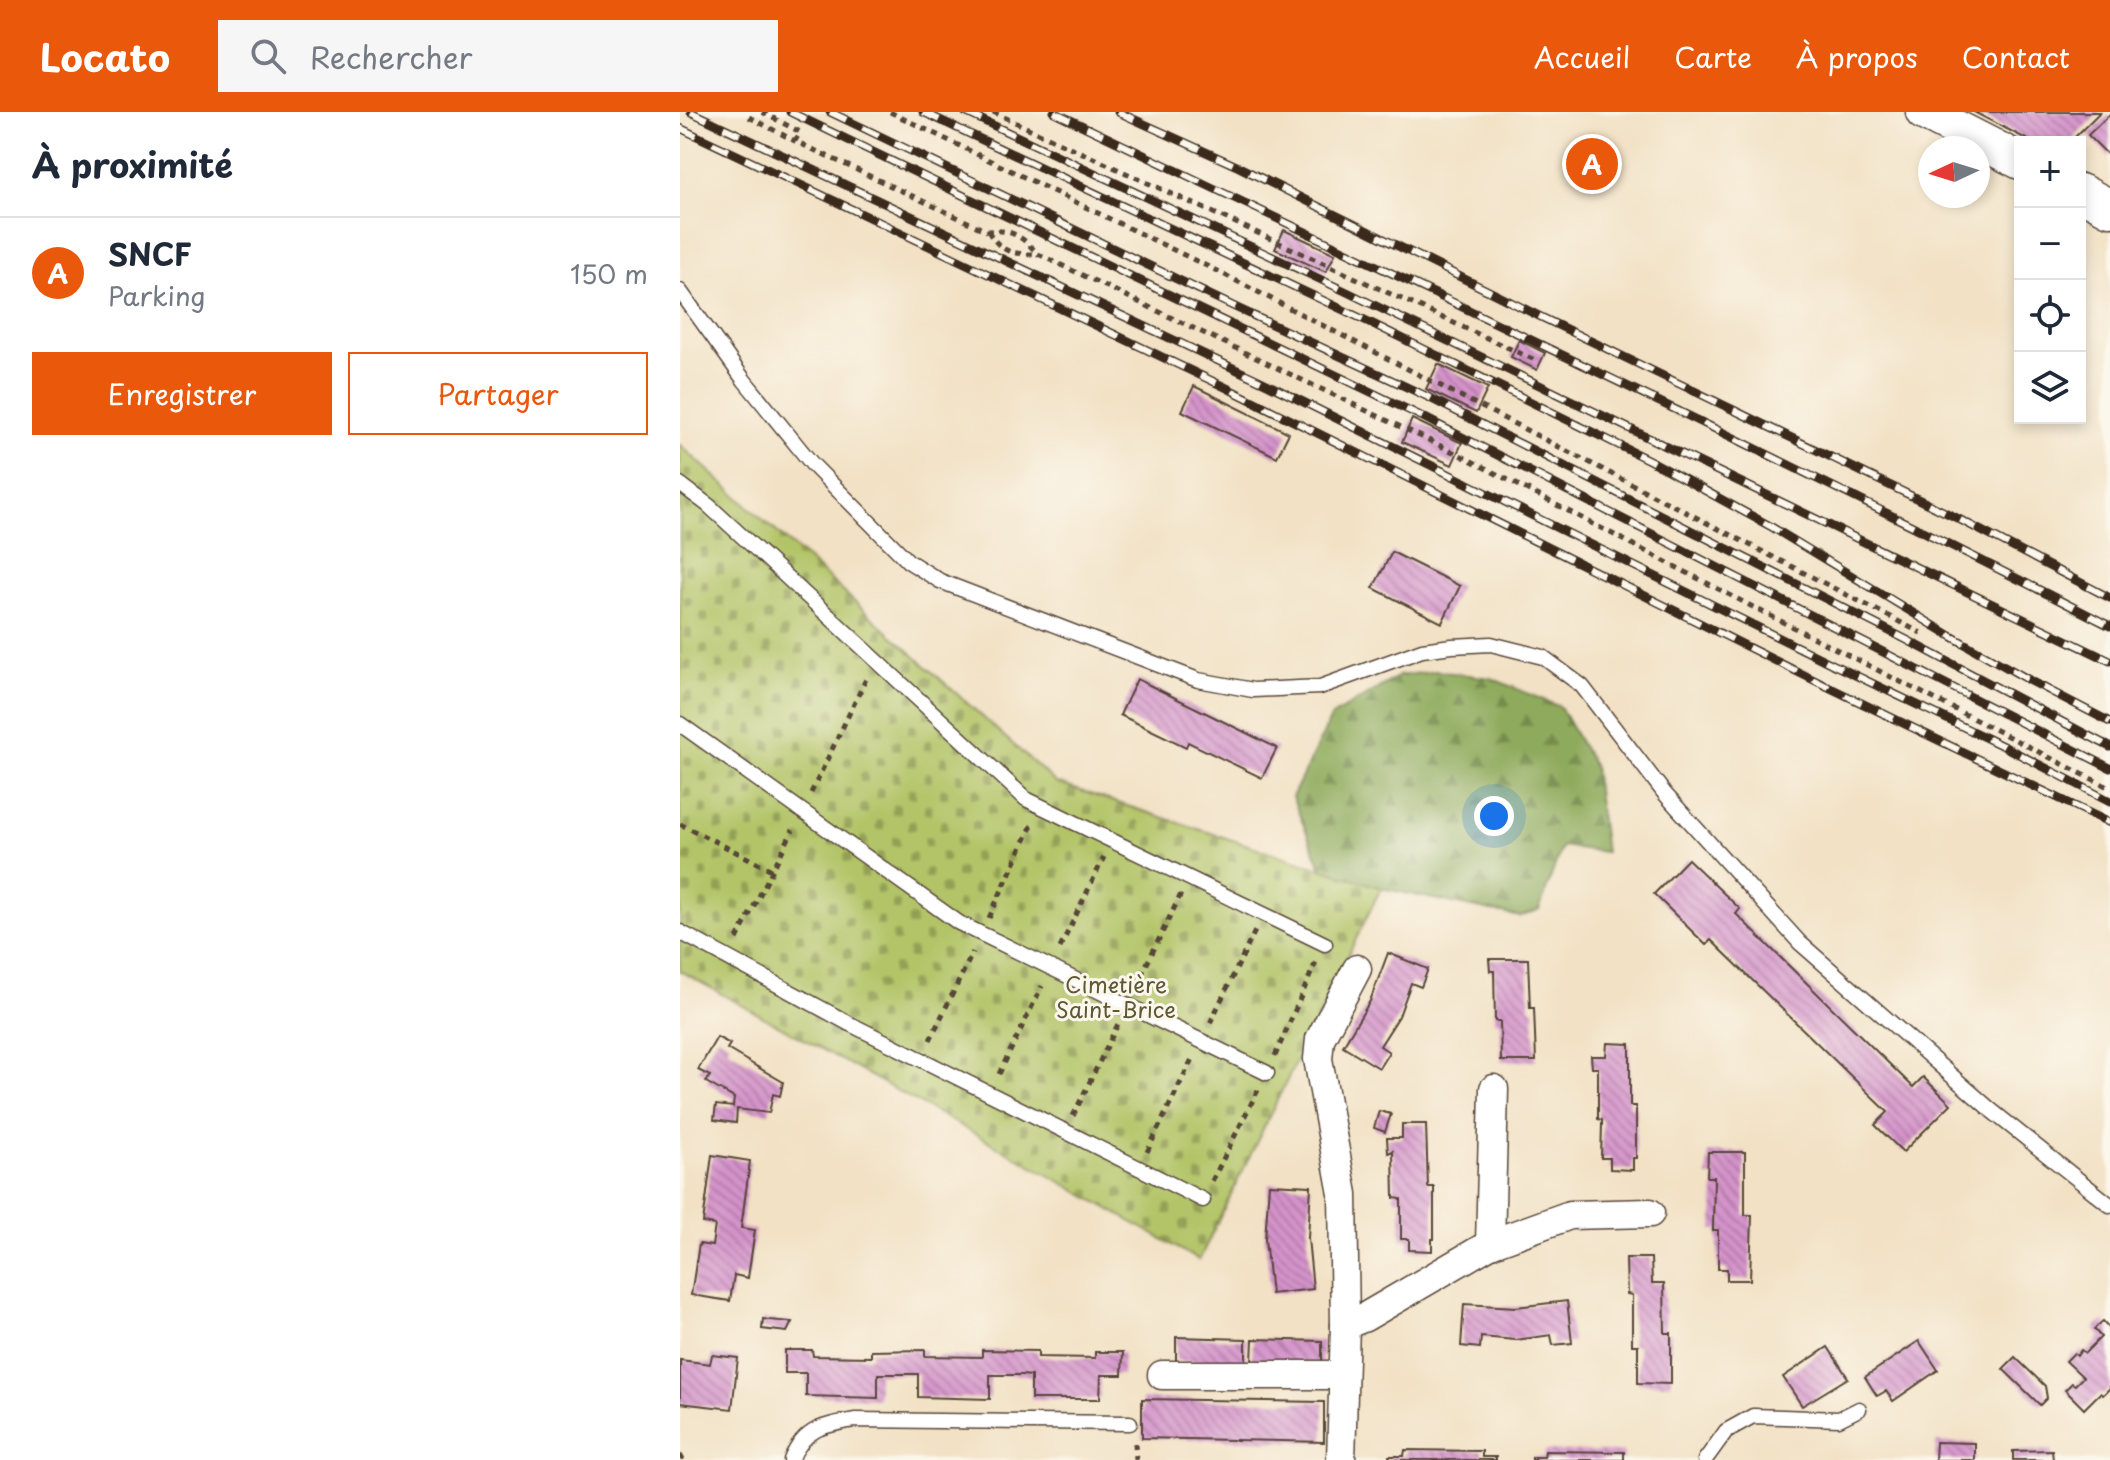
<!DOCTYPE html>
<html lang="fr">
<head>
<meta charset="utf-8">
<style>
  body { margin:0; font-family:"Playpen Sans",sans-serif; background:#f6f6f7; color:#1f2937 }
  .controls { position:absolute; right:24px; top:24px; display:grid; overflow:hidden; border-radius:0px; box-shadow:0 4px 12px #0003 }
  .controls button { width:72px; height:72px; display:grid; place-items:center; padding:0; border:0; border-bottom:2px solid #e0e1e3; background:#fff; color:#1f2937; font:40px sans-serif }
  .compass { position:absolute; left:1238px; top:24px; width:72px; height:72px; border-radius:50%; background:#fff; box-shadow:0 4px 12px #0003; rotate:266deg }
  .you { position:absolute; left:814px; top:704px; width:28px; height:28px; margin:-20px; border:6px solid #fff; border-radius:50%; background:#1a73e8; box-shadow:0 0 0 12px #1a73e833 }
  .badge { display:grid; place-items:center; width:52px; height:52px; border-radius:50%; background:#ea580c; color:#fff; font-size:26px; font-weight:700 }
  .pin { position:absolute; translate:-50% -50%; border:4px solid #fff; box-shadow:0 2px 8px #0006 }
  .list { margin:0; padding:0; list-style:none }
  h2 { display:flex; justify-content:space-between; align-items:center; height:104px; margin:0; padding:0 32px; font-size:34px }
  h2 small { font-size:26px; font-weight:400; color:#747a83 }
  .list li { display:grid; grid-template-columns:52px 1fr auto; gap:24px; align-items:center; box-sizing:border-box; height:112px; padding:0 32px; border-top:2px solid #e0e1e3 }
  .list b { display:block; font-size:30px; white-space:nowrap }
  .list p { margin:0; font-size:26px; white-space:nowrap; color:#747a83 }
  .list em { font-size:26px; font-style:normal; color:#747a83 }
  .actions { display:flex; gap:16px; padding:24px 32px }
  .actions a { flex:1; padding:18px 0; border:2px solid #ea580c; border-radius:0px; text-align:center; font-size:28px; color:#ea580c }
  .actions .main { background:#ea580c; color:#fff }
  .icon { flex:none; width:44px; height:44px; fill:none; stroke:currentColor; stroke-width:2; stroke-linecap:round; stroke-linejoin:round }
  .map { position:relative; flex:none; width:1430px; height:1348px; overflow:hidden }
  header { display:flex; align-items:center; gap:48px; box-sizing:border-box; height:112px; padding:0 40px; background:#ea580c; color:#fff }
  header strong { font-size:38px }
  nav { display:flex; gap:44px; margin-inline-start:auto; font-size:28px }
  .search { width:560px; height:72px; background:#f6f6f7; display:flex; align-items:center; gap:20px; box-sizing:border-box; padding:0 28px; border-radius:0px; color:#747a83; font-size:30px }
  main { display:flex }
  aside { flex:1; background:#fff }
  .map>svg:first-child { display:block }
  .forest { fill:url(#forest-firs); stroke:#646a3d; stroke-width:2 }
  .cemetery { fill:url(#cemetery-stones); stroke:#777742; stroke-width:2 }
  .building { fill:url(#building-back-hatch) }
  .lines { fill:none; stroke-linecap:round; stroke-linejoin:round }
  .service-casing { stroke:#564537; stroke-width:17 }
  .minor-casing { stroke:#564537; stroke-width:31 }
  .tertiary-casing { stroke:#564537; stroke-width:39 }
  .path { stroke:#564537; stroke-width:5; stroke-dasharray:6 6; stroke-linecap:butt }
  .service { stroke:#fff; stroke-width:14 }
  .minor { stroke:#fff; stroke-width:28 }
  .tertiary { stroke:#fff; stroke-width:36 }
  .rail-casing { stroke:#3b2a1e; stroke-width:9 }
  .rail { stroke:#fbf7ec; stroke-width:6; stroke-dasharray:18; stroke-linecap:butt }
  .labels { text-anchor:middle; stroke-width:6; stroke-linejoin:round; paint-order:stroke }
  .park-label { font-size:22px; fill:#5f5834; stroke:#fbf7ec }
</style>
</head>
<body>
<header>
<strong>Locato</strong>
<div class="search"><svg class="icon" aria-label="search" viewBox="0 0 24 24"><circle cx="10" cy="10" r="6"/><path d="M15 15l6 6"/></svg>Rechercher</div>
<nav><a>Accueil</a><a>Carte</a><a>À propos</a><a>Contact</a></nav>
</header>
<main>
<aside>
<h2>À proximité<small></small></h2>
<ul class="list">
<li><span class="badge">A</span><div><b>SNCF</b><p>Parking</p></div><em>150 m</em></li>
</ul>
<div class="actions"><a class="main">Enregistrer</a><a>Partager</a></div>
</aside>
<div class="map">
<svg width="1430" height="1348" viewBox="0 0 1430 1348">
  <defs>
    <pattern id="forest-firs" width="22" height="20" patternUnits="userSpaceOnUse" patternTransform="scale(2)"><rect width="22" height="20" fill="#8eaa5c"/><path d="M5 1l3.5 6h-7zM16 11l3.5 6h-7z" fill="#758b4b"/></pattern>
    <pattern id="cemetery-stones" width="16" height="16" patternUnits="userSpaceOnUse" patternTransform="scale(2)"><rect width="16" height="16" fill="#b3c467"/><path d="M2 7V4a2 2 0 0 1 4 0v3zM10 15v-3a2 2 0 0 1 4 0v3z" fill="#939f54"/></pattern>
    <pattern id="building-back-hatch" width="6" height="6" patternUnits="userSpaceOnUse" patternTransform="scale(2)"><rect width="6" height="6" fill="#d493ca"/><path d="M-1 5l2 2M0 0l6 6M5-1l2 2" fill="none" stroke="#ad78a3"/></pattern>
  </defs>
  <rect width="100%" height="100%" fill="#fbf7ec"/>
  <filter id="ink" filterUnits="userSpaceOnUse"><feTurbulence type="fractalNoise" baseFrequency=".0125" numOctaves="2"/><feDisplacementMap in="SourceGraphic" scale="16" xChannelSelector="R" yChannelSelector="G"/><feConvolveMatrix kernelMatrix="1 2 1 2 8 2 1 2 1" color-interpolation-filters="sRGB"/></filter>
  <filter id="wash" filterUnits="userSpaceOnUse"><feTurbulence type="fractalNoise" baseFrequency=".006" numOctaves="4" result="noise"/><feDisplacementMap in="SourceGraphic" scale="32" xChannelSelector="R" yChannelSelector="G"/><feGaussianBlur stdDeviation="1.8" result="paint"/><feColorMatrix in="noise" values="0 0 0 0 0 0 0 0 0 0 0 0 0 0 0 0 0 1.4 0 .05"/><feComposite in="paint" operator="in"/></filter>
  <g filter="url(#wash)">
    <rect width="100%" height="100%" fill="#f2e1c4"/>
    <polygon class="forest" points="757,559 811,566 880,595 914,655 925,740 882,734 859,798 840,805 701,776 642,757 612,685 652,604 719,564"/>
    <polygon class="cemetery" points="0,333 376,671 701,776 519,1148 344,1049 0,859"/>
    <g id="blocks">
      <g class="building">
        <polygon points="1294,0 1420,0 1390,30 1352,30"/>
        <polygon points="1430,2 1430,45 1408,23"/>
        <polygon points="604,118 655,142 646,160 595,137"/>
        <polygon points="839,228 865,241 857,258 831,245"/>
        <polygon points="758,252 808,276 796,301 746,277"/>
        <polygon points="514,274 609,321 597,345 502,299"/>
        <polygon points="732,307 782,331 772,353 722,330"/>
        <polygon points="712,440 780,474 762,511 693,476"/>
        <polygon points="457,567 597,636 582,666 508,630 506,635 440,603"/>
        <polygon points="1008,747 1060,797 1056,802 1233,975 1243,965 1271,992 1223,1040 1195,1013 1208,1000 1031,828 1026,833 974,782"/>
        <polygon points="708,841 748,857 741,875 731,871 719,904 700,934 709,940 699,956 663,934 690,889"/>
        <polygon points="809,847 848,847 850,896 854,896 856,949 821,949 820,909 815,909 814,859 810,859"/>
        <polygon points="37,925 50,932 47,937 103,970 100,984 93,982 89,1001 57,997 56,1011 34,1008 36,993 53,995 54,986 26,970 30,964 18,958"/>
        <polygon points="927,931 950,932 950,994 956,994 956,1046 953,1046 953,1058 930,1057 930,1046 921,1046 922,1012 922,1008 918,1007 918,956 912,956 911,944 926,944"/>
        <polygon points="699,999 711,1002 705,1020 694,1016"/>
        <polygon points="722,1012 746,1012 748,1075 754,1075 754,1127 752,1127 752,1139 729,1138 729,1127 721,1127 721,1087 714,1086 713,1039 708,1041 707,1026 722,1026"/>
        <polygon points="1028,1040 1065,1040 1065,1103 1072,1103 1070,1168 1047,1168 1047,1157 1038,1157 1038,1118 1033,1118 1034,1065 1027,1065"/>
        <polygon points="32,1043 70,1049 61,1116 75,1118 68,1166 54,1163 50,1189 11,1183 19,1132 32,1134 35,1113 23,1111"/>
        <polygon points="589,1072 631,1074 628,1126 633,1177 591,1182 585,1127"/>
        <polygon points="946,1146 971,1146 972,1171 984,1171 985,1221 991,1221 991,1272 958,1271 958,1233 952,1233 952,1183 947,1182"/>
        <polygon points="887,1189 892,1231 873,1233 871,1223 836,1228 801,1225 800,1236 781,1234 784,1192 836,1195"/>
        <polygon points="83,1207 89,1208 112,1210 107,1220 82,1217"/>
        <polygon points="1423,1209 1430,1217 1430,1276 1423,1283 1420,1281 1404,1297 1385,1278 1392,1271 1395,1273 1403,1265 1386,1249 1394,1241 1397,1244 1401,1238 1405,1241 1421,1225 1414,1217"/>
        <polygon points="496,1225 566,1227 566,1250 496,1249"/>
        <polygon points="573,1227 642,1229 642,1252 572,1250"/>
        <polygon points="1239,1229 1258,1258 1213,1289 1206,1279 1197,1284 1185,1265"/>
        <polygon points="1148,1235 1168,1266 1122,1294 1103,1265"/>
        <polygon points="105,1238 132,1238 133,1244 191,1245 191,1239 245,1238 245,1244 302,1245 302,1238 358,1239 358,1245 415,1246 415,1240 443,1240 442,1263 421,1263 420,1287 351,1287 351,1264 342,1263 310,1263 310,1287 238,1285 238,1262 198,1262 198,1286 126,1284 126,1261 105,1261"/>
        <polygon points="32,1243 58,1246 52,1297 0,1291 0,1248 30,1252"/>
        <polygon points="1335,1245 1365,1274 1367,1286 1360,1293 1323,1257"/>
        <polygon points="462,1287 644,1290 644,1330 462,1326"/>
        <polygon points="1256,1330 1295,1331 1295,1348 1255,1348"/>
        <polygon points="725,1338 802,1339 802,1345 816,1345 816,1348 709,1348 709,1344 724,1344"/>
        <polygon points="1372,1338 1373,1348 1333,1348 1333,1339"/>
        <polygon points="865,1339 944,1340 944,1348 852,1348 852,1345 864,1345"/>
      </g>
    </g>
  </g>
  <g filter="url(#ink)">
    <use href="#blocks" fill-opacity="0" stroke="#564537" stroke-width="2"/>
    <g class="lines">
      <defs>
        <g id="service">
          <polyline points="0,179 64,268 132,352 228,449 260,469 518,568 573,578 640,575 742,538 772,534 811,532 863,545 902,574 985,682 1120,831 1312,999 1430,1093"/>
          <polyline points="0,372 28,393 87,447 346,687 645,832"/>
          <polyline points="0,612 279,811 587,961"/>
          <polyline points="0,820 170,912 523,1088"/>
          <path d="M111,1348C124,1316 144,1313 175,1308L450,1311"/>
          <polyline points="1025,1348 1046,1319 1073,1304 1159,1307 1179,1297"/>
        </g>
        <g id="minor">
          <polyline points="810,1132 814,977"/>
          <polyline points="665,1213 685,1205 810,1132 890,1103 970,1101"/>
          <polyline points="482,1263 663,1263"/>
          <polyline points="661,1348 665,1213 663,1082 638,947 640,927 677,857"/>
        </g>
        <g id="tertiary">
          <polyline points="1244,0 1340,49"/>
          <polyline points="1400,80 1430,96"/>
        </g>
      </defs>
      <use href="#service" class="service-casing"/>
      <use href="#minor" class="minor-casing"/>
      <use href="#tertiary" class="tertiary-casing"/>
      <g class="path">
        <path d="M82,0L120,20L115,29L307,119C333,117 341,124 358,142L788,347L1073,495L1430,676"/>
        <polyline points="210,0 541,161 1241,521"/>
        <polyline points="313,0 855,248"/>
        <polyline points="69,5 115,29"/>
        <path d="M308,119C322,142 333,142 358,142"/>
        <polyline points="131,681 186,567"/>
        <polyline points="0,712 92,758"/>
        <polyline points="309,806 352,713"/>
        <polyline points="57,827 113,718"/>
        <polyline points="380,836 424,745"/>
        <polyline points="456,874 501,782"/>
        <polyline points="530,911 575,819"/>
        <polyline points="250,928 293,840"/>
        <polyline points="595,944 636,850"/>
        <polyline points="319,962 362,874"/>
        <polyline points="393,1004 438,912"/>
        <polyline points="467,1040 513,945"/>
        <polyline points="532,1069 578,978"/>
        <polyline points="455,1331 456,1348"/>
        <polyline points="0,1343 3,1348"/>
      </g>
      <use href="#service" class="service"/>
      <use href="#minor" class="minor"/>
      <use href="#tertiary" class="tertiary"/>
      <defs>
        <g id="rail">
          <polyline points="11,0 587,272 1152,552 1325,635 1430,689"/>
          <polyline points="110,0 745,306 1430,656"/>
          <polyline points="150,0 557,196 746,284 1227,528 1430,635"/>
          <polyline points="243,0 689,210 971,349 1090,414 1271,524 1351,569 1430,610"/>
          <polyline points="285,0 665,179 1430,549"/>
          <path d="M374,0C727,169 1082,335 1430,514"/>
          <polyline points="438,0 559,55 859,204 1273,404 1430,486"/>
          <polyline points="0,16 180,101 547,276 1138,570 1430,711"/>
        </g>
      </defs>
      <use href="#rail" class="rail-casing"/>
      <use href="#rail" class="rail"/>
    </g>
  </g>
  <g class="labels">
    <g class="park-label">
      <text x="436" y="881">Cimetière<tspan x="436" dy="25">Saint-Brice</tspan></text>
    </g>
  </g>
</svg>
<div class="controls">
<button>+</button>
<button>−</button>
<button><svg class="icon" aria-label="locate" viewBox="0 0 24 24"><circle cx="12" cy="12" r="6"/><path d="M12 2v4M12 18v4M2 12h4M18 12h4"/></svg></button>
<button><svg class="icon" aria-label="layers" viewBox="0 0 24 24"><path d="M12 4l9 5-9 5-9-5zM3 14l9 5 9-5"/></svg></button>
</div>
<svg class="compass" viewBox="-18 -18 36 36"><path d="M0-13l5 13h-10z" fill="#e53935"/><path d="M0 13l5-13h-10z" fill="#747a83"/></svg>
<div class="you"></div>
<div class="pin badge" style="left:912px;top:52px">A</div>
</div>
</main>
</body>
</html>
